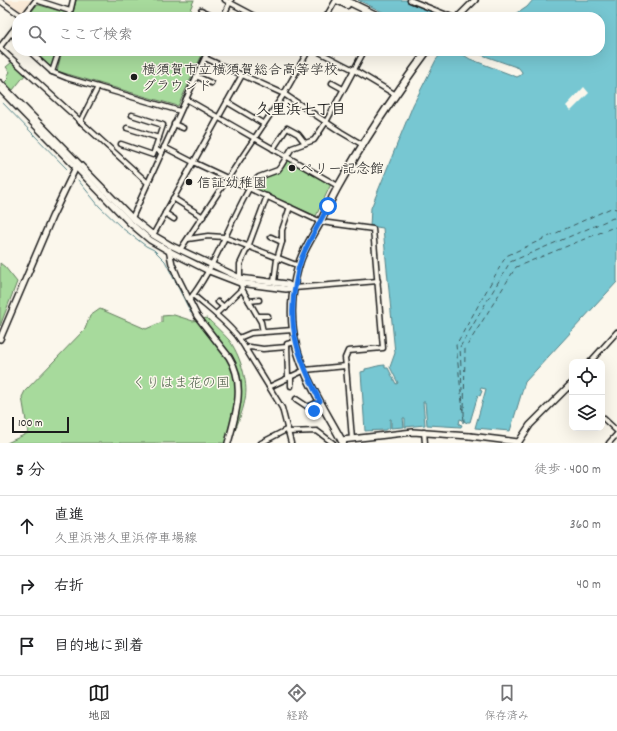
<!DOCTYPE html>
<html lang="ja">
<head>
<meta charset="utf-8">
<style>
  body { margin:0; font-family:Dekko,"Klee One",sans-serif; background:#f6f6f6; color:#202124 }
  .controls { position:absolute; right:12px; bottom:12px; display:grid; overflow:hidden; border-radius:8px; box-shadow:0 4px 16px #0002 }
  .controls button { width:36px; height:36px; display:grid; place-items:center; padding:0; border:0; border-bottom:1px solid #e0e0e0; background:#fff; color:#202124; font:20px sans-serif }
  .scale { position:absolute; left:12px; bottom:10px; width:57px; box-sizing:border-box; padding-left:4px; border:2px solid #1c1c1c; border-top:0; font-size:11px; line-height:14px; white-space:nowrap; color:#1c1c1c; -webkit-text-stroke:3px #fbf7ec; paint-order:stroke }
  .stop { position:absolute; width:12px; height:12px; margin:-9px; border:3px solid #1a73e8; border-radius:50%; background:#fff }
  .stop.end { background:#1a73e8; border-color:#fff; box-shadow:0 1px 4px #0008 }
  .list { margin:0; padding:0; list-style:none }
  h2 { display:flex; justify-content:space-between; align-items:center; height:52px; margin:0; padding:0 16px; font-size:17px }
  h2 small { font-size:13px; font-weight:400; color:#757577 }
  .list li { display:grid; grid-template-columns:26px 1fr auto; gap:12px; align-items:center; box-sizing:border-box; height:60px; padding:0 16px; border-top:1px solid #e0e0e0 }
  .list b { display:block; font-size:15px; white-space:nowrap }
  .list p { margin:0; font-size:13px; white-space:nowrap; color:#757577 }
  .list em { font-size:13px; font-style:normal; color:#757577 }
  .icon { flex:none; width:22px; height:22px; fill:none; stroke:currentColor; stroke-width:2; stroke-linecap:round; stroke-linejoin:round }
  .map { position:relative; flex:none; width:617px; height:443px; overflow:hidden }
  .search { position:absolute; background:#fff; box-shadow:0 4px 16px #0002; left:12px; right:12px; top:12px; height:44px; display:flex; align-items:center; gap:10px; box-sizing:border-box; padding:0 14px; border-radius:16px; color:#757577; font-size:15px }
  .sheet { height:232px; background:#fff }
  nav { display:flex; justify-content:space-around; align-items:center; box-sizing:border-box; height:56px; border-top:1px solid #e0e0e0; background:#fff; font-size:11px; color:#757577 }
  nav a { display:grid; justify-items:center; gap:2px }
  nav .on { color:#1c1c1c }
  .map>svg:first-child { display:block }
  .built { fill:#faead7 }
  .green { fill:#a7da9c; stroke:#627b5c }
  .water { fill:#77c7d2; stroke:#538389 }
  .pier { fill:#fbf7ec }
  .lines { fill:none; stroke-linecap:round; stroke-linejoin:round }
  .stream { stroke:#538389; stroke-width:1 }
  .ferry { stroke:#3c585c; stroke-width:1; stroke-dasharray:5 4; stroke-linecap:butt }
  .minor-casing { stroke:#1c1c1c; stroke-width:7 }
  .tertiary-casing { stroke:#1c1c1c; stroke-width:8 }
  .secondary-casing { stroke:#1c1c1c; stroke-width:9 }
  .minor { stroke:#fbf7ec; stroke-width:4 }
  .tertiary { stroke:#fbf7ec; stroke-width:5 }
  .secondary { stroke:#fbf7ec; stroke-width:6 }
  .route { stroke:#1a73e8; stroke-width:5 }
  .poi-dot { fill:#1c1c1c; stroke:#fbf7ec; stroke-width:1.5 }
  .labels { text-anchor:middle; stroke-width:3; stroke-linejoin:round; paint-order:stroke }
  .poi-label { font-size:14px; fill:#1c1c1c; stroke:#fbf7ec; text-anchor:start }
  .park-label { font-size:14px; fill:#4d5e49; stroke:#fbf7ec }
  .neighbourhood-label { font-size:15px; font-weight:bold; fill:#1c1c1c; stroke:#fbf7ec }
</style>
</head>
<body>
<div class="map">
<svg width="617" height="443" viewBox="0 0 617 443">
  <rect width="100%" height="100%" fill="#fbf7ec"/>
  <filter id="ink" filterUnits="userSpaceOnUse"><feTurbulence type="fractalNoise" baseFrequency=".025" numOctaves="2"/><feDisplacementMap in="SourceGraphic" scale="8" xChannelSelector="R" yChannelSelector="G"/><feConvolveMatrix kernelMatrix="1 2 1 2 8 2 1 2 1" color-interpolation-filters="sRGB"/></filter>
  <g filter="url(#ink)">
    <polygon class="built" points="3,0 32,0 23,13"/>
    <g class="green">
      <polygon points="76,0 194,0 187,17 72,17"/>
      <polygon points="39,5 67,13 67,17 27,17 36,6"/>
      <polygon points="32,51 57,51 52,67 50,68"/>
      <polygon points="62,51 194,51 202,55 178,106 57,71"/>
      <polygon points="12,62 25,75 13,90 5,82 9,78 7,76 10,72 6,67"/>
      <polygon points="289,160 331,184 316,216 256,189 254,183 260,178 273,174"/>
      <polygon points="0,263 5,267 17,282 0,326"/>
      <path d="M100,309L146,329L162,322V316L174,315L193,321L207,318C214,325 222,332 229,340C239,353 249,382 245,399C243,413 235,428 231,443H7L28,433L22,397L25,391L85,329L90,316Z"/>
    </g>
    <g class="water">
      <polygon points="358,0 406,0 444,17 393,17"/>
      <path d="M533,0H617V282L525,382L510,431L475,428L486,389L481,388L480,390L482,391L480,396L478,395L470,422H467L466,423V422L463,421V423V420L460,419L459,424L462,425L461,427L427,425L425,402H423L425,425L405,427V418H403L404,427L391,428V419H390V428L385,430L365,431L361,372L365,371V369C372,368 378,365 385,365V368H388L396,384L398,383L390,367L395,353L383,228L370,226L371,208L413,105L436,60L443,51H457L470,59L517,77L521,75L522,72L519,68L471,51H600V17H512L527,7Z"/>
    </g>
    <polygon class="pier" points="584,87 589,93 571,111 566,106"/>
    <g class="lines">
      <g class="stream">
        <polyline points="0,100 67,169"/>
        <polyline points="78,180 99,206 122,228 146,246 154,250 165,261 191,313"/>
      </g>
      <g class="ferry">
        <polyline points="463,410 460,347 510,262 613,218 617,219"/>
        <polyline points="464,416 465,349 516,267 614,227 617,228"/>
        <polyline points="464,421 456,345 506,256 611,208 617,209"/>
      </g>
      <defs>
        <g id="minor">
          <polyline points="225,0 257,17"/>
          <polyline points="410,0 452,17"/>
          <polyline points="0,1 23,17"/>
          <polyline points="201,10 216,17"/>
          <polyline points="23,17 36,0 70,11"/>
          <polyline points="69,17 73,0"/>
          <polyline points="223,17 231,0"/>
          <polyline points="326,17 336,0"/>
          <polyline points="11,33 17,39"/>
          <polyline points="0,47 17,25"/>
          <polyline points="0,48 148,183"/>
          <polyline points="29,51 52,72 67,78 180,111"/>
          <polyline points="317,51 354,70 396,95"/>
          <polyline points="205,58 284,94 341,132 363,145"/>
          <polyline points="52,72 59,51"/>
          <polyline points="196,76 211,83"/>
          <polyline points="332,83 343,89"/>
          <polyline points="186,99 338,186"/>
          <polyline points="227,102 264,124"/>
          <polyline points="132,115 163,125 155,149"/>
          <polyline points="80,122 98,87"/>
          <polyline points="174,124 183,128"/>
          <polyline points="127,128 159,138"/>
          <polyline points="121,144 153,155 155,149 162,153"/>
          <polyline points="164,147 193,162 321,222 373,229 383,348 348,351 345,358 346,366"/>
          <polyline points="273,149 287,128 298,134 305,143"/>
          <polyline points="173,198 203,217"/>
          <polyline points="165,213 174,219"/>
          <polyline points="132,218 208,51"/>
          <polyline points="153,235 242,75"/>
          <polyline points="271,237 282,242"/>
          <polyline points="188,239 208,236 224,237 299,266"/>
          <polyline points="180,250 284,94 308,51"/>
          <polyline points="274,282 277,259 282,242 282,230 290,207"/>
          <polyline points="294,288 378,281"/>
          <path d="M193,295C218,261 231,218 253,182L259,177L278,170L281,166L292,148L314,140L326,122L364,51"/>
          <path d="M190,299L193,295C209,309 226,321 239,338L282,408L291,443"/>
          <polyline points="249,301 259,300"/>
          <polyline points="218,302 224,307"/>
          <polyline points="216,314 242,289"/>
          <polyline points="258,316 268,316"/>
          <polyline points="263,332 261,322 242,289 240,278 240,264 248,247 267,196"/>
          <polyline points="239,338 251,333 293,330"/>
          <polyline points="246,349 250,347 263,349 287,347"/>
          <polyline points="590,362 617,332"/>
          <polyline points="291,376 291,386"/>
          <polyline points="288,377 287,344 296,342"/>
          <polyline points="572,383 569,386 572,390"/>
          <polyline points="269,387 305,370 346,366 352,439"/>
          <polyline points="296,399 308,407 310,406 314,411"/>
          <polyline points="308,407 320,401"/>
          <polyline points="602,417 617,431"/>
          <polyline points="288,432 317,431 333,443"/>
          <polyline points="424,432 425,443"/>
          <polyline points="261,443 288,429"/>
          <polyline points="609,443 617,434"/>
        </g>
        <g id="tertiary">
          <polyline points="458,17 475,0"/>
          <polyline points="0,83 132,218 153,235 170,245 240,278 287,284 294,288"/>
          <polyline points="0,89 130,223 150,240 169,251 209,271 240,283 286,289 293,288"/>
          <path d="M169,250L172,264L178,278L197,316L229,357C246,384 236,414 228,443"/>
          <polyline points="0,339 52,217 77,165"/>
          <polyline points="470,436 518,442"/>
          <polyline points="342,440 413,432 469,436"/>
          <polyline points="518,443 530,425 569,386"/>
        </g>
        <g id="secondary">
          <polyline points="337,0 347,5"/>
          <polyline points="345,0 380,17"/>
          <path d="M343,443C324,407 298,371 293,330C290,308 293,282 300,261C305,247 314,234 321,221C327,209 332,197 339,185C364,140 396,93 427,51"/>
        </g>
      </defs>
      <use href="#minor" class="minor-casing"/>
      <use href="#tertiary" class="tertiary-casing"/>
      <use href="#secondary" class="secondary-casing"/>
      <use href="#minor" class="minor"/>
      <use href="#tertiary" class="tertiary"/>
      <use href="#secondary" class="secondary"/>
    </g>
  </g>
  <g class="lines" filter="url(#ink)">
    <path class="route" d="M314,411L310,406L308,408L320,401C299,359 286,328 296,281C297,273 299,265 302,257C309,240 320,223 328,206"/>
  </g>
  <g class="poi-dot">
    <circle cx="134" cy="77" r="4"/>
    <circle cx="292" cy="168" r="4"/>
    <circle cx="189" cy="182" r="4"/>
  </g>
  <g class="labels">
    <g class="poi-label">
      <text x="142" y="74">横須賀市立横須賀総合高等学校<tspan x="142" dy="16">グラウンド</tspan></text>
      <text x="300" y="173">ペリー記念館</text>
      <text x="197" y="187">信証幼稚園</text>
    </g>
    <g class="park-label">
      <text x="181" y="387">くりはま花の国</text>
    </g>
    <g class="neighbourhood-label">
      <text x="301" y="114">久里浜七丁目</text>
    </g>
  </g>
</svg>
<div class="controls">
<button><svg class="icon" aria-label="locate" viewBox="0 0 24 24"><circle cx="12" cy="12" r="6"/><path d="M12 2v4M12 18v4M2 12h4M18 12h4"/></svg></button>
<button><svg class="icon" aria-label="layers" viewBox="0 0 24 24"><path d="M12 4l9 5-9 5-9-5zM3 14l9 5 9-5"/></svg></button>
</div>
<div class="scale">100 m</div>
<div class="stop" style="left:328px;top:206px"></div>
<div class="stop end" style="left:314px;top:411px"></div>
<div class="search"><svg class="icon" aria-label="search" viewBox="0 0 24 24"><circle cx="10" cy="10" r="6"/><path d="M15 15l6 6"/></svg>ここで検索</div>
</div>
<section class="sheet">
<h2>5 分<small>徒歩 · 400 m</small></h2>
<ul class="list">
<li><svg class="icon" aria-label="ahead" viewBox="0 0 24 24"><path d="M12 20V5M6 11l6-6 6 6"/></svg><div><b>直進</b><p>久里浜港久里浜停車場線</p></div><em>360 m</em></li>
<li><svg class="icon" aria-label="right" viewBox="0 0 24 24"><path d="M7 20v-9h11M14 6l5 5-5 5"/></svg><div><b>右折</b></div><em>40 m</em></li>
<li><svg class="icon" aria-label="arrive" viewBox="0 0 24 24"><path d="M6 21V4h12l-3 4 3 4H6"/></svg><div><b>目的地に到着</b></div></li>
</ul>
</section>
<nav>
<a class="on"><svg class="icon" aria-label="map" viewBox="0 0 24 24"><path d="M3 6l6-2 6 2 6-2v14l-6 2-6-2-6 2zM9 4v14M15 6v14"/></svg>地図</a>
<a><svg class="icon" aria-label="directions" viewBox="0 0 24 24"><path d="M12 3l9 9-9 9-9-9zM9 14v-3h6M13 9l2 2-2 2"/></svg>経路</a>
<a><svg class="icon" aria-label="saved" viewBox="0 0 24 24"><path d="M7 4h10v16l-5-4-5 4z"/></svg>保存済み</a>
</nav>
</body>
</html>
